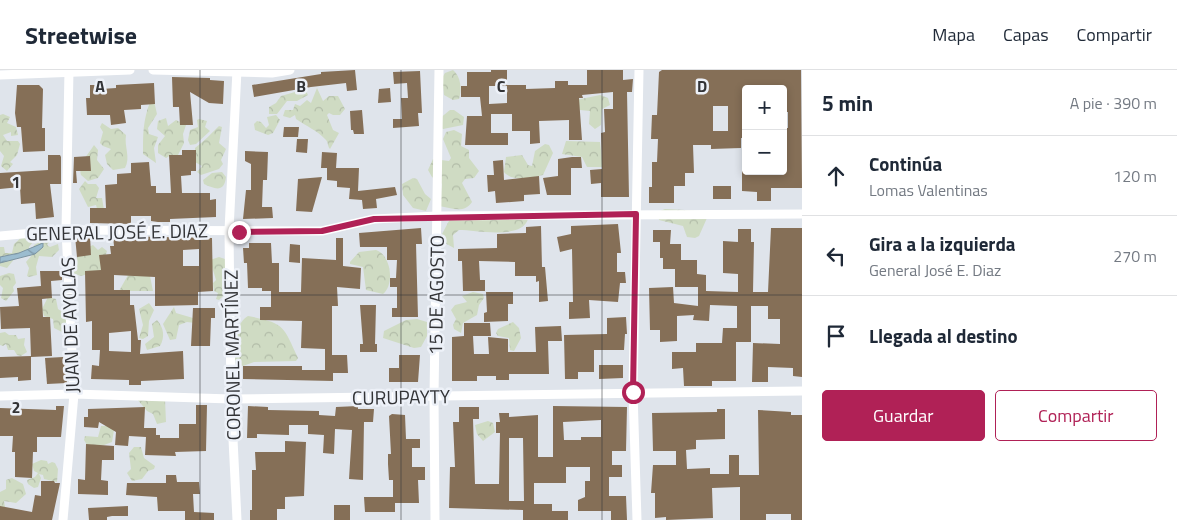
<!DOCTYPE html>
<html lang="es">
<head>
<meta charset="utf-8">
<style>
  body { margin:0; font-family:"Titillium Web",sans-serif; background:#f2f2f3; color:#1f2937 }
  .controls { position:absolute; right:15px; top:15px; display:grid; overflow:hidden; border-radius:5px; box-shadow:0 2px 8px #0003 }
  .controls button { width:45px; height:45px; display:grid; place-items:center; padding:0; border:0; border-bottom:1px solid #e0e1e3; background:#fff; color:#1f2937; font:25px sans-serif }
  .stop { position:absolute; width:15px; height:15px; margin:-11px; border:4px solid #b02156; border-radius:50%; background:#fff }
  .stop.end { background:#b02156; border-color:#fff; box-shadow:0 1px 5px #0008 }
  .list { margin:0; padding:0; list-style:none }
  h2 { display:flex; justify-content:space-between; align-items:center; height:65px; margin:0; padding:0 20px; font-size:21px }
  h2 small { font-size:16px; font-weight:400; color:#747a83 }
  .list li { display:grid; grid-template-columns:32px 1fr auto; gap:15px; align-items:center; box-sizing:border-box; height:80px; padding:0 20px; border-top:1px solid #e0e1e3 }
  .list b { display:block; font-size:19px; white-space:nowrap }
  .list p { margin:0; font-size:16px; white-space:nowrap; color:#747a83 }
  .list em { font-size:16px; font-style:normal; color:#747a83 }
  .actions { display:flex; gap:10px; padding:15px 20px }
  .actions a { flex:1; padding:11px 0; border:1px solid #b02156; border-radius:5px; text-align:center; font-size:18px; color:#b02156 }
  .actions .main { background:#b02156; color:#fff }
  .icon { flex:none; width:28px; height:28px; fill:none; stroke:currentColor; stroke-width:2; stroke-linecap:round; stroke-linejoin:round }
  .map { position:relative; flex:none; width:802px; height:450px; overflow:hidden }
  header { display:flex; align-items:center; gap:30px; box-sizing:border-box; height:70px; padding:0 25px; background:#fff; border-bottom:1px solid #e0e1e3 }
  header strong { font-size:24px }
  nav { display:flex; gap:28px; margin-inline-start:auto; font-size:18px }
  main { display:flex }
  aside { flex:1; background:#fff }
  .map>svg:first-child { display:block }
  .forest { fill:url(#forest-crowns) }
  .water { fill:url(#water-waves); stroke:#7c93a1 }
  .building { fill:#856f57; fill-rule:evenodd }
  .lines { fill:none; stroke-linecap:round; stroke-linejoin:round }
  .minor { stroke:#fff; stroke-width:9 }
  .route { stroke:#b02156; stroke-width:6 }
  .grid { fill:none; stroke:#323336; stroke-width:1; stroke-opacity:0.55 }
  .labels { text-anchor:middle; stroke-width:5; stroke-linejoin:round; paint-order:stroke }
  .street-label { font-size:19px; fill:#323336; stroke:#edf1f8 }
  .grid-label { font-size:16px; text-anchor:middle; font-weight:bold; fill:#323336; stroke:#edf1f8; stroke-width:5; stroke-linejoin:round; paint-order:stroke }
</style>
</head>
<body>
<header>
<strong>Streetwise</strong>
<nav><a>Mapa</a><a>Capas</a><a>Compartir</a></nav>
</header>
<main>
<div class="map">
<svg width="802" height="450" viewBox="0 0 802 450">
  <defs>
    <pattern id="forest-crowns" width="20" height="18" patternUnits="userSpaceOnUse" patternTransform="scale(1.25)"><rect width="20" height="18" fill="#cfdbc3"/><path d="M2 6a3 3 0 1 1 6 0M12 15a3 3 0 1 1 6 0" fill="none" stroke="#b2bca8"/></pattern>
    <pattern id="water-waves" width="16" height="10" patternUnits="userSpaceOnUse" patternTransform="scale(1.25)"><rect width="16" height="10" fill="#9bbccf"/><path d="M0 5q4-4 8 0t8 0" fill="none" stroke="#7f99a9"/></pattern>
  </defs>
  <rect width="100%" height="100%" fill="#dfe4eb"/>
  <g class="forest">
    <path d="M453,0C461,7 462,19 459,29L453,30L444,25L442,8L445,3Z"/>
    <path d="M317,18L323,31L329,26H338L345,39L340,45H333L329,43L327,45L333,60L339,63L330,79C327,76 329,72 325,69C318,61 306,56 296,49L295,45L290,48L283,46L285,40H293L295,34L300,36L307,30L311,33Z"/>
    <polygon points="302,20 306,21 308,25 297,31 287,31 277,44 269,44 269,37 276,33 281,26"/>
    <polygon points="600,25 608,28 610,35 602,39 601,55 595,59 589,54 590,41 580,40 576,30"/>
    <path d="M154,31L157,44L148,58L149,64L158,67L154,78L156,93L143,84C143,63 143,51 150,32Z"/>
    <polygon points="450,40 454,40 464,47 463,55 443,59 440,57 439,49"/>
    <polygon points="3,44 10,47 7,53 16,57 18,65 11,66 11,62 3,65 7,71 18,71 20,74 17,85 10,92 13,94 7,101 1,96 4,86 0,81 0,45"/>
    <polygon points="276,45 280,50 273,63 268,65 255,60 254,54 257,51 261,52 266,58 269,55 267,47"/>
    <polygon points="166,48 168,56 176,50 186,55 183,64 184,73 178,85 171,85 166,88 158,83 158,75 165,66 157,59 158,51"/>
    <polygon points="199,49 207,51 205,57 210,61 196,74 190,75 188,70 190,60 198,57 197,50"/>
    <path d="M102,53L111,59L118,58L126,65C124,77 131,87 125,98L113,100L107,94L105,85L111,79L103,76L100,73L103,62L100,57Z"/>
    <path d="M219,56L222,57L219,73L226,79L221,90L223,94L219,99L201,105L197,102L202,96L195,92V78C204,71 211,64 219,56Z"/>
    <path d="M454,60L462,64L461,76L469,80V88L479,101L474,108L465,109L462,113L472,132C464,144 452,138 439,136L442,114L432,107L428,100L433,89L449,91L451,88L443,69L446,62Z"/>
    <polygon points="566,71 600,72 603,97 587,97 582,87 562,84"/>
    <path d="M545,74L549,75L553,83L543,105C532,108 512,112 504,102L506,87L522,85L528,95L532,96L535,81Z"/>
    <path d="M94,75L98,80L97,90L104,99L98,108L88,111L81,105C78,95 89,83 94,75Z"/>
    <path d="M222,102L226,107C224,123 215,119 204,114L203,110L212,103Z"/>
    <polygon points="413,108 417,109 425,124 431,129 426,141 413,138 403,125 402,114"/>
    <polygon points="85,111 88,114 96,114 99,118 96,128 102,128 104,140 98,142 96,135 88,137 79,119"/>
    <polygon points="665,139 704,141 707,148 699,166 695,168 687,167 683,156 659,150 658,142"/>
    <path d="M496,141L528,149C522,170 476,160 459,160L453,165L454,178L443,172L442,164L450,149Z"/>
    <polygon points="55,164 47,175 50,177 58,174 59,180 52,187 39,186 36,197 37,205 29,207 27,206 29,198 26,192 32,185 34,175 40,172 37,166"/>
    <polygon points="22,167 36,168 29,177 28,186 16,187 7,198 0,196 0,177 4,177 5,183 12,183 14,174"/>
    <path d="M93,175L98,180L102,177L107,181L101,200L81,206L72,203C71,192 82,179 93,175Z"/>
    <path d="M376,180C391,185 395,214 383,224L366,220L363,197L350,194V192L359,182Z"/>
    <polygon points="219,187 228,190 227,216 223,220 223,226 219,230 216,229 218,223 214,221 213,213 216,210 210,190"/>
    <polygon points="9,203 14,204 16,213 13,217 14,221 6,231 1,228 3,218 0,215 0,206"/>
    <polygon points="128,205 150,206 153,221 119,221"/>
    <polygon points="473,222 483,224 484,228 479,235 477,245 463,253 461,263 454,259 453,255 456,249 451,240 455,235 467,232 462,226"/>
    <polygon points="48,227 56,229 58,239 67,245 68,256 62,262 54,258 53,249 44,246 42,239"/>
    <polygon points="149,233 154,240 149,251 148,266 143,269 139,268 143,255 139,239"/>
    <polygon points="174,237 176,243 193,248 195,253 187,252 179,255 176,269 170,270 163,254"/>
    <path d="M248,246C284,253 283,255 298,288L296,291L254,292L243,296L234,293C232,280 235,253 248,246Z"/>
    <polygon points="417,249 427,252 427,266 421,277 414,278 383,268 384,261 406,250"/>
    <path d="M157,250C164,258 165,267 160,276L147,280L145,274L154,267L152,254Z"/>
    <polygon points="513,252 519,258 521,268 514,281 510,280 509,268 498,266 496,263 498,259"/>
    <polygon points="5,262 9,265 16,265 18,269 25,268 24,275 27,282 21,286 17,285 14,280 8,280 6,274 3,276 0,275 0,263"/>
    <polygon points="137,329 165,329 166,352 157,354 153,344 147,341"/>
    <polygon points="488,351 493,353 495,362 483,371 477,364 475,355"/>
    <polygon points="101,356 108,356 114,360 112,372 104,375 87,375 84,370 85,366 98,367"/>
    <polygon points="134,377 141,377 144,388 155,396 154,399 148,401 142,409 132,411 127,403 131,399 129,383"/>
    <polygon points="41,390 47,391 48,394 52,392 55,393 58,399 57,412 44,409 43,405 39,404 41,408 38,417 34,418 28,414 27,410 35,407 38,403 34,401 32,394"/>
    <polygon points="12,408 23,414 26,424 16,433 4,431 5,437 0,440 0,422 6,419 6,410"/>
  </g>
  <polygon class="water" points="43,173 43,177 35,184 0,193 0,187 19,183"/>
  <g class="building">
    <polygon points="355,0 357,20 347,21 346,13 311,17 254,27 252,15 321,4 321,2"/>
    <path d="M491,0H507V15H526V19L555,18V11H568V15H587V0H623V10L633,9L632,22H627L629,127H601V113L591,114L590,100L602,99L601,63L605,62L604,39H613V22L582,25L583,28H579L582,70H569V50L539,51L540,73L530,74V61H512V44H491V63H508V75H465L467,46H482L480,27H461V16H467V2H491ZM489,16H507V33L489,34Z"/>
    <path d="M662,0H801L802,118H771V131H757V122L742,121V101H783V58H788V42H783V19H746V68H741V78L711,79V75H693L694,103H685V116H674V133H649V117H652V92H657L658,69H651L652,45H657L659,2ZM713,36H728V61H713Z"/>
    <polygon points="420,1 422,43 418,43 419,56 393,58 393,49 402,49 401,28 408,28 407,13 394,14 393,2"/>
    <polygon points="172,7 210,8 210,10 224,11 223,34 209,33 190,22 193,55 180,55 179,37 173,37"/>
    <polygon points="154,13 155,34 141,35 141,39 124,40 126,53 111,55 110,45 87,45 86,28 90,28 90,15 101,15 101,19 116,18 116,15"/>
    <polygon points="17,15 39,15 43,19 42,58 45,58 45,81 23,82 21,57 17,57 15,43"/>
    <polygon points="390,18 391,32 378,33 379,19"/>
    <polygon points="362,40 364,64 354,64 353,60 351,60 350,41"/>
    <polygon points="284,57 299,57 298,67 283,67"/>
    <polygon points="297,69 308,69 307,83 296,82"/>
    <polygon points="182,80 196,80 196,101 191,101 191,105 181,106 182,123 210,123 210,130 216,129 216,147 170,149 170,152 158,152 151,151 151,146 131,146 131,154 90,153 90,138 106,138 105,115 117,114 117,104 131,103 131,93 149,92 151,116 156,116 156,123 171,123 169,85 182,85"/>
    <polygon points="245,81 268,82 267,110 263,110 262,137 272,137 273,148 243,149 246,120 251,120 251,94 245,91"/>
    <polygon points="322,82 337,83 336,98 359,98 358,121 395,117 397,125 376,129 377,138 363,139 362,130 349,129 350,118 337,117 337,111 327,110 327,98 321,98"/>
    <polygon points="48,85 60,85 61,87 61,114 50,114 54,147 36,149 35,133 21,134 20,117 0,119 0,103 48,100"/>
    <polygon points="90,86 91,101 76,101 77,113 73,113 74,87"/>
    <polygon points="572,87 581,87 582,98 571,98 571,125 547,125 543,108 558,106 558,89"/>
    <polygon points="503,90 504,110 539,106 540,124 524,125 524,131 496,133 495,121 488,122 487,105 494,105 493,91"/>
    <polygon points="322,107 312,142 296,141 298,109"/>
    <rect x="713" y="116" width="18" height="13"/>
    <polygon points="618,154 621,183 617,183 617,202 625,202 626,213 620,213 618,232 589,230 590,248 569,249 569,232 573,232 572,179 560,182 557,167 571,164 571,156"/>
    <polygon points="541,156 542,197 545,197 548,231 539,232 539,211 536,212 536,206 515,206 515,192 479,191 480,210 485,210 485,221 463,221 462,191 458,191 458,179 497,178 497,164 526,163 526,157"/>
    <polygon points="421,158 422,174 416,174 418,247 392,247 392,238 397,238 397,217 390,217 390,208 396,208 397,190 387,190 387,177 360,177 359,163"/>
    <polygon points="771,158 802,158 802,307 793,306 793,298 768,297 768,312 752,312 753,273 780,274 780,249 768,249 768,236 751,236 751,272 736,272 736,311 712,311 712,316 684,316 683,298 672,299 672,282 696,282 696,273 722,273 723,258 737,258 737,236 710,235 709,251 693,250 694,245 677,246 677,271 660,272 660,260 650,260 649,218 673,217 674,233 698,236 698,217 675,217 675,199 663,199 663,188 660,188 660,172 653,172 653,160 671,160 670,174 681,174 681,190 697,190 697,204 706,205 706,221 738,222 738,204 723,203 723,171 738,172 738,159 751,159 751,172 754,172 753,222 768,222"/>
    <polygon points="75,166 90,166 91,185 77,187"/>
    <path d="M113,166L212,168L213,221L198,222V235L155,236V207L114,205V220H130V235H134L138,270H141L140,284L183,281L184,309L141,311V315H129V310L91,309L92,295L99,296L100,280H92V251L86,252L85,201L101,200L99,185L111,184L110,176H114ZM199,179V196H183V180ZM131,261V282L109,281V263Z"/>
    <polygon points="336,168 343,168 343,196 361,198 360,219 337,217 338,236 332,236 332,285 347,285 348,303 333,303 333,311 243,309 243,296 302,296 302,300 325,300 325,279 301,278 302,251 260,250 260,237 271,237 271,221 262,221 262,218 248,218 247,193 244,193 243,178 249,178 249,173 271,173 272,193 279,193 279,222 301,222 302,188 336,190"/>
    <polygon points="290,174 300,175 300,193 289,192"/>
    <polygon points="40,201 62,201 62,210 51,211 52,228 42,229 43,247 50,247 52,286 31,287 30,258 1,259 0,237 19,236 17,218 41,216"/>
    <polygon points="486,222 513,222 513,234 508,234 508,251 484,252 484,243 487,242"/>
    <polygon points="360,235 376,235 375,274 377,274 377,282 360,282 360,274 363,274"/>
    <polygon points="193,238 215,238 215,248 211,248 210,276 191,276"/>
    <polygon points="626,247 627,264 625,264 624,280 594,280 594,302 578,302 578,309 565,309 564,265 607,264 607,248"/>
    <polygon points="464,253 490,253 491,266 473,266 474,284 489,284 488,267 508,269 508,282 536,282 535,257 561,256 562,271 548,271 549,304 509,304 509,310 496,310 496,306 477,306 477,311 452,311 452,267 464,266"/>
    <polygon points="399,285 420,285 418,312 389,312 389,298 399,298"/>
    <polygon points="31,286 31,310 18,311 18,307 0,308 0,287"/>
    <polygon points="63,287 67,313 47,314 45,288"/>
    <polygon points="599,295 623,295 623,308 599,309"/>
    <polygon points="196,335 207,335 206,381 175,382 176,386 145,385 146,367 129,366 128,376 115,375 116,362 99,352 98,358 84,357 84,347 88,347 88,339 145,337 144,358 156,358 156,365 160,365 160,368 179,368 179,354 196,354"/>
    <polygon points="56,336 64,336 61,367 37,367 37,382 33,382 32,408 15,407 15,382 12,382 13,366 0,366 0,338 56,340"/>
    <polygon points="248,336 268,337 268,340 319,341 319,345 335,346 336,337 358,336 358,339 374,339 373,352 364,352 363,410 349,409 352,360 335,359 334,384 323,383 324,365 308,364 308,355 289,355 289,365 257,364 257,368 247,368"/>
    <path d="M553,336L627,337L626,381H612V395H622V407H609V426H626L627,450H611V441H578V430L585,427V411H590V397H566V413H534V434H552V441H568V450H523V440L449,438L450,397H455L453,352H459V337H479V349H473L475,414H499L500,363H496V352H500L499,343H509V347L538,345V387H553ZM601,350V367H581V370H564L563,352ZM509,368H523L524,431H509Z"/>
    <polygon points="717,339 725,339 725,369 696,370 696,379 686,380 687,399 710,398 710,404 729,404 729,385 739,385 739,405 759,405 758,340 791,342 791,345 802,345 802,450 791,450 791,444 766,444 766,450 740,450 740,417 712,418 713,448 666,450 666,447 655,448 655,423 651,423 653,395 676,395 676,381 653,381 652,343 717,342"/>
    <polygon points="392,344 405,345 406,369 420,369 420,378 412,378 412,397 425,397 425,410 418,410 419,433 395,433 395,442 365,442 364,427 393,427 393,410 389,410 388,394 388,384 391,384 389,346"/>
    <polygon points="285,371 306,372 304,426 285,427 285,439 277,439 277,450 250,450 250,440 252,440 252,400 256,400 255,382 285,382"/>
    <polygon points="86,374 114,376 114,390 102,390 101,410 108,411 108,425 78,424 78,409 85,410"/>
    <polygon points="166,405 176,405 177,412 199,412 200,424 193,424 194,442 214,443 214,450 185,450 185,441 158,441 157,427 126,425 127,413 166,413"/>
    <polygon points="41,411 54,411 55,413 60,413 52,450 0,450 0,436 32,442 35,425 41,426"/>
    <rect x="334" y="435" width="16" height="15"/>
    <polygon points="128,436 128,446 112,446 107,447 107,450 89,450 88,438"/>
  </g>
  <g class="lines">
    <g class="minor">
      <polyline points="153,0 272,3 290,0"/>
      <polyline points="0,5 130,0"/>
      <polyline points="0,166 66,160 322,161 374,149 437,146 802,144"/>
      <polyline points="0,326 74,324 231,329 802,321"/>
      <polyline points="63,450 74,324 66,160 69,0"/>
      <polyline points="237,450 231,329 229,160 237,0"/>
      <polyline points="435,450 434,326 439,0"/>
      <polyline points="637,450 633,322 639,0"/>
    </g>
  </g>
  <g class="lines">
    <polyline class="route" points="239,162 322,161 374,149 636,144 633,322"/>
  </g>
  <path class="grid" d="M200,0V450M401,0V450M602,0V450M0,225H802"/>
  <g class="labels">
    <g class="street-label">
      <text transform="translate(117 162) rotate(-1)" y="7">GENERAL JOSÉ E. DIAZ</text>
      <text transform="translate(436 225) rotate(-89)" y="7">15 DE AGOSTO</text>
      <text transform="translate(70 255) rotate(-92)" y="7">JUAN DE AYOLAS</text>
      <text transform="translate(232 285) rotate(-91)" y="7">CORONEL MARTÍNEZ</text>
      <text transform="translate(401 327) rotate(-1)" y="7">CURUPAYTY</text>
    </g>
  </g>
  <g class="grid-label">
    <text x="100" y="22">A</text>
    <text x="301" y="22">B</text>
    <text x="501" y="22">C</text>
    <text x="702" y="22">D</text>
    <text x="16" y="118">1</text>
    <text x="16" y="343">2</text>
  </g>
</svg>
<div class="controls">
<button>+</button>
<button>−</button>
</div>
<div class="stop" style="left:633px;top:322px"></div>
<div class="stop end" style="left:239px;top:162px"></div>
</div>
<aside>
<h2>5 min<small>A pie · 390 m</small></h2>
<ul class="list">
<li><svg class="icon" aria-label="ahead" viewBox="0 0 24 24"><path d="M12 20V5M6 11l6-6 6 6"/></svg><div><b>Continúa</b><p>Lomas Valentinas</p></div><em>120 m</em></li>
<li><svg class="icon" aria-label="left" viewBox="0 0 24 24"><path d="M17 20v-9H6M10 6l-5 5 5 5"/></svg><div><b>Gira a la izquierda</b><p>General José E. Diaz</p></div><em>270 m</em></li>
<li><svg class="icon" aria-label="arrive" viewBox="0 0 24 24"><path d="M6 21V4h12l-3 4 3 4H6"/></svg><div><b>Llegada al destino</b></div></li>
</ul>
<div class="actions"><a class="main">Guardar</a><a>Compartir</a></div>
</aside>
</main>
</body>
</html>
